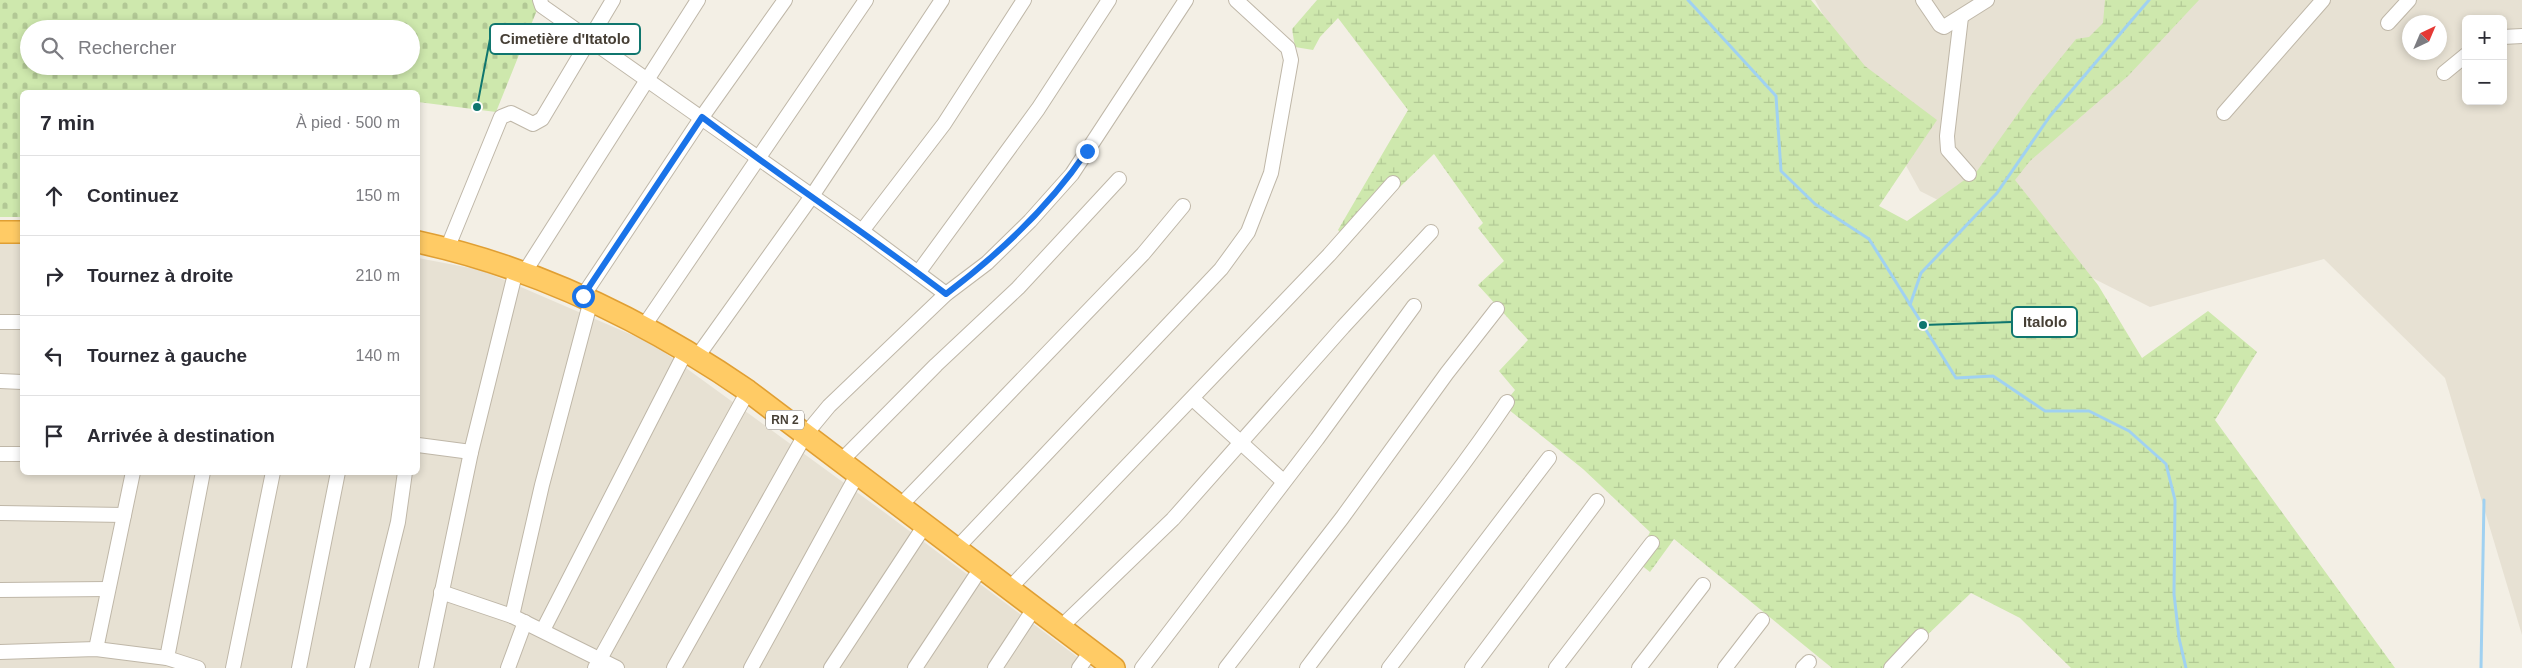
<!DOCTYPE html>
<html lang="fr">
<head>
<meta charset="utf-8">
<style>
  body { margin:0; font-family:Arial,sans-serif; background:#f7f7f7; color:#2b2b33 }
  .controls { position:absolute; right:15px; top:15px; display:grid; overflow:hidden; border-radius:8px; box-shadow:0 2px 8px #0003 }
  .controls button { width:45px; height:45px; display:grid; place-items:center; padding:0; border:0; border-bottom:1px solid #e1e1e2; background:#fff; color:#2b2b33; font:25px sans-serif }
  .compass { position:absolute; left:2402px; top:15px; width:45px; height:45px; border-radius:50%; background:#fff; box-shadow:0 2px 8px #0003; rotate:44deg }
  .stop { position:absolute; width:15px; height:15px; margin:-11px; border:4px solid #1a73e8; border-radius:50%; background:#fff }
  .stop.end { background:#1a73e8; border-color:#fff; box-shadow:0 1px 5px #0008 }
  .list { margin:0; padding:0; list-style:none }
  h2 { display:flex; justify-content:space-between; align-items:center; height:65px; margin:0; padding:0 20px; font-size:21px }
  h2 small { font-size:16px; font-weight:400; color:#7c7c81 }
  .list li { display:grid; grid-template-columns:32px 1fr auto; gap:15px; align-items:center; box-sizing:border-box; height:80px; padding:0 20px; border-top:1px solid #e1e1e2 }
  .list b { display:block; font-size:19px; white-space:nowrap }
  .list em { font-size:16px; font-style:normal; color:#7c7c81 }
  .icon { flex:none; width:28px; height:28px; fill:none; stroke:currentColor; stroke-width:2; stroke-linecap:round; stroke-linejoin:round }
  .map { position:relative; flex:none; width:2522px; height:668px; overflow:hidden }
  .search { position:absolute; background:#fff; box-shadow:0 2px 8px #0003; left:20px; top:20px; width:400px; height:55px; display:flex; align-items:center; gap:12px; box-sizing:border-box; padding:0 18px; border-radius:28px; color:#7c7c81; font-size:19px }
  .panel { position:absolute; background:#fff; box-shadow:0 2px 8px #0003; left:20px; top:90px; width:400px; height:385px; border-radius:8px }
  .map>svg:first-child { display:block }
  .residential { fill:#e7e1d3; fill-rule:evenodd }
  .wetland { fill:url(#wetland-marsh) }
  .cemetery { fill:url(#cemetery-stones); fill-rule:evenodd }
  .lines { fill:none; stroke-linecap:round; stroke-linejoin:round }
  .stream { stroke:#a0d1f1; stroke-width:3 }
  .minor-casing { stroke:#bfb7a8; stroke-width:16 }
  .highway-casing { stroke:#e09f33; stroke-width:24 }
  .minor { stroke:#fff; stroke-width:14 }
  .highway { stroke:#ffcb65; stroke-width:21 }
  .route { stroke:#1a73e8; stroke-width:6 }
  .labels { text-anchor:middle; stroke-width:5; stroke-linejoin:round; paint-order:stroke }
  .shield { fill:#fff; stroke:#7e7972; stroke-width:1 }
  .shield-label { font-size:12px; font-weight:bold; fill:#463f35 }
  .leader { fill:none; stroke:#0f766e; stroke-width:2 }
  .callout-dot { fill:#0f766e; stroke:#fff; stroke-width:2 }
  .callout { fill:#fff; stroke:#0f766e; stroke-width:2 }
  .callout-label { font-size:15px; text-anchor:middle; font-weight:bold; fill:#463f35 }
</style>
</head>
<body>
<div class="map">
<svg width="2522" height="668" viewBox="0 0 2522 668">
  <defs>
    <pattern id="wetland-marsh" width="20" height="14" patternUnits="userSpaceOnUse" patternTransform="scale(1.25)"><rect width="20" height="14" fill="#cee8ad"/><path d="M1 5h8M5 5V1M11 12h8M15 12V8" fill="none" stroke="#b2c895"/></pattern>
    <pattern id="cemetery-stones" width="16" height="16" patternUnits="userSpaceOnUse" patternTransform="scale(1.25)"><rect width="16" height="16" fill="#cee8ad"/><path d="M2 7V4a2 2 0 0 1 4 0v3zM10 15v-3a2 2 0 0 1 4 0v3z" fill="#b2c895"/></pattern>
  </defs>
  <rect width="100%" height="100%" fill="#f3efe5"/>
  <g class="residential">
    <path d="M1815,0H2522V635L2445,378L2324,259L2150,307L1920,191ZM2466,19H2503V101H2466ZM2410,22H2440V52H2410Z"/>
    <polygon points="0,239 22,239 22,472 418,472 418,258 481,270 653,344 884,512 1092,668 0,668"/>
  </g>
  <polygon class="wetland" points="1317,0 1811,0 1865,66 1937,120 1879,206 1907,221 1977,171 2034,91 2076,39 2089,37 2103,23 2105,0 2199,0 2128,76 2030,161 2015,180 2098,285 2142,358 2208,311 2257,352 2215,420 2395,668 2071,668 2020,618 1971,593 1893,668 1832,668 1674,539 1650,572 1636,561 1650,532 1583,469 1503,405 1515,390 1499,371 1528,340 1478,285 1504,261 1478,228 1483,223 1434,154 1376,210 1350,243 1338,230 1408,110 1338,18 1320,37 1313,50 1295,47 1292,29"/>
  <path class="cemetery" d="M0,0H541L496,112L418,102V92H22V217H0ZM29,29H411V66H29Z"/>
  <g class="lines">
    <g class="stream">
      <polyline points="1688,0 1776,96 1781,171 1815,204 1869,239 1956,378 1993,376 2045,411 2089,411 2129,431 2166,464 2175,500 2174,594 2179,638 2186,668"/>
      <polyline points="1910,305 1921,273 1997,193 2050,116 2149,0"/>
      <polyline points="2481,668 2484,500"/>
    </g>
    <defs>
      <g id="minor">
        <polyline points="540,0 542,6 862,231 946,294"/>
        <polyline points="1923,0 1940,25 1944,27 1987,0"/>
        <polyline points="1961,17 1947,136 1948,150 1969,174"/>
        <polyline points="2388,23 2409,0"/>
        <polyline points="2503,37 2522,36"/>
        <polyline points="2444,73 2466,55"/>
        <polyline points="2224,113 2323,0"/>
        <polyline points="862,231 944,124 1024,0"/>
        <polyline points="447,249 501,117 511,113 533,124 542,119 613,0"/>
        <polyline points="524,273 698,0"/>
        <polyline points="918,273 1038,109 1109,0"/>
        <polyline points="583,296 702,117 785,0"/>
        <polyline points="0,322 22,322"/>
        <polyline points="644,326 866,0"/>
        <polyline points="697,357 812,196 942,0"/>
        <polyline points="0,381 22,382"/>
        <polyline points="1193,399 1283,481"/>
        <polyline points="418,445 471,452"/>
        <polyline points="0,454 22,454"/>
        <polyline points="840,462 936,365 1018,288 1119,179"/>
        <polyline points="900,506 1143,254 1183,206"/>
        <polyline points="0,513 124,515"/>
        <polyline points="956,549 1221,269 1248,232 1271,173 1291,60 1288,48 1236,0"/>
        <polyline points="1010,588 1329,255 1393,183"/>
        <polyline points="0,590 108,589"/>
        <polyline points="441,592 512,616 617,668"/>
        <polyline points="512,616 542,485 591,300"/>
        <polyline points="1061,627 1173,519 1343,327 1431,232"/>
        <polyline points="543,630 686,351"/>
        <polyline points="96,649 133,472"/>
        <polyline points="0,652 96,649 167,658 198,668"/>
        <polyline points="167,658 203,472"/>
        <polyline points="233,668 273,472"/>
        <polyline points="299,668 338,472"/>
        <polyline points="362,668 398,522 405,472"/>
        <polyline points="426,668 471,452 516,270"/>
        <polyline points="508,668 525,622"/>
        <polyline points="595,668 748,391"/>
        <polyline points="674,668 805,435 829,406 946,294 987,263 1030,221 1072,174 1186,0"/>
        <polyline points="751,668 857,475"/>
        <polyline points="831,668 925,525"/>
        <polyline points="915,668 981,568"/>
        <polyline points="995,668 1035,607"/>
        <polyline points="1079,668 1092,650"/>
        <polyline points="1142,668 1317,439 1414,306"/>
        <polyline points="1226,668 1342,518 1447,373 1497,309"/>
        <path d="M1307,668C1373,579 1445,494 1507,402"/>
        <polyline points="1389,668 1549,458"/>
        <polyline points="1472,668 1597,501"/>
        <polyline points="1556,668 1652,543"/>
        <polyline points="1639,668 1703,585"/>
        <polyline points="1725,668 1762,620"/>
        <polyline points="1803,668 1809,662"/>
        <polyline points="1891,668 1921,636"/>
      </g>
      <g id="highway">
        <polyline points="0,232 22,232"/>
        <path d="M418,242C537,268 648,322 748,391L1114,668"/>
      </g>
    </defs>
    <use href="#minor" class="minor-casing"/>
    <use href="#highway" class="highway-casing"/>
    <use href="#minor" class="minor"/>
    <use href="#highway" class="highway"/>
  </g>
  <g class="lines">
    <path class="route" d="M583,296L702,117C782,178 866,233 946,294C999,254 1049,207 1087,151"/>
  </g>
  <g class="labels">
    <rect class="shield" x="766" y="410.5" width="38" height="19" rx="4"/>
    <g class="shield-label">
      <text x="785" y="424">RN 2</text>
    </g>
  </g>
  <path class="leader" d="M477 107L490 39M1923 325L2012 322"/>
  <g class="callout-dot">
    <circle cx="477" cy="107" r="5"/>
    <circle cx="1923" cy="325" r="5"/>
  </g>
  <g class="callout">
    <rect x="490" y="24" width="150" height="30" rx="5"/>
    <rect x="2012" y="307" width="65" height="30" rx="5"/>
  </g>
  <g class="callout-label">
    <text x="565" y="44">Cimetière d'Itatolo</text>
    <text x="2045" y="327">Italolo</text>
  </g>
</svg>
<div class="controls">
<button>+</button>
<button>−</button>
</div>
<svg class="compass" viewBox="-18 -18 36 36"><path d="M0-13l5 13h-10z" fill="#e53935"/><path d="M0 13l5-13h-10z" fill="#7c7c81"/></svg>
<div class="stop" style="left:583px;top:296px"></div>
<div class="stop end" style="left:1087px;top:151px"></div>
<div class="search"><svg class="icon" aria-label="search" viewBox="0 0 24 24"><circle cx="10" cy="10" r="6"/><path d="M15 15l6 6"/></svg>Rechercher</div>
<section class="panel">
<h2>7 min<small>À pied · 500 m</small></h2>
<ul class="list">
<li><svg class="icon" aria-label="ahead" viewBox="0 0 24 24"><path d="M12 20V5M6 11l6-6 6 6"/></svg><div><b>Continuez</b></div><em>150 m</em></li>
<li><svg class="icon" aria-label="right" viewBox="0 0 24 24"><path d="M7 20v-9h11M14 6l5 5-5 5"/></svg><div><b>Tournez à droite</b></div><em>210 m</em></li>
<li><svg class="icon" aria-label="left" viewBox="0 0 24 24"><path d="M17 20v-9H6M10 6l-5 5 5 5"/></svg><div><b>Tournez à gauche</b></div><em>140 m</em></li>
<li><svg class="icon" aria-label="arrive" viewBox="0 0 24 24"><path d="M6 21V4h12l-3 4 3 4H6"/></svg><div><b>Arrivée à destination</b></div></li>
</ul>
</section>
</div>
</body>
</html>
